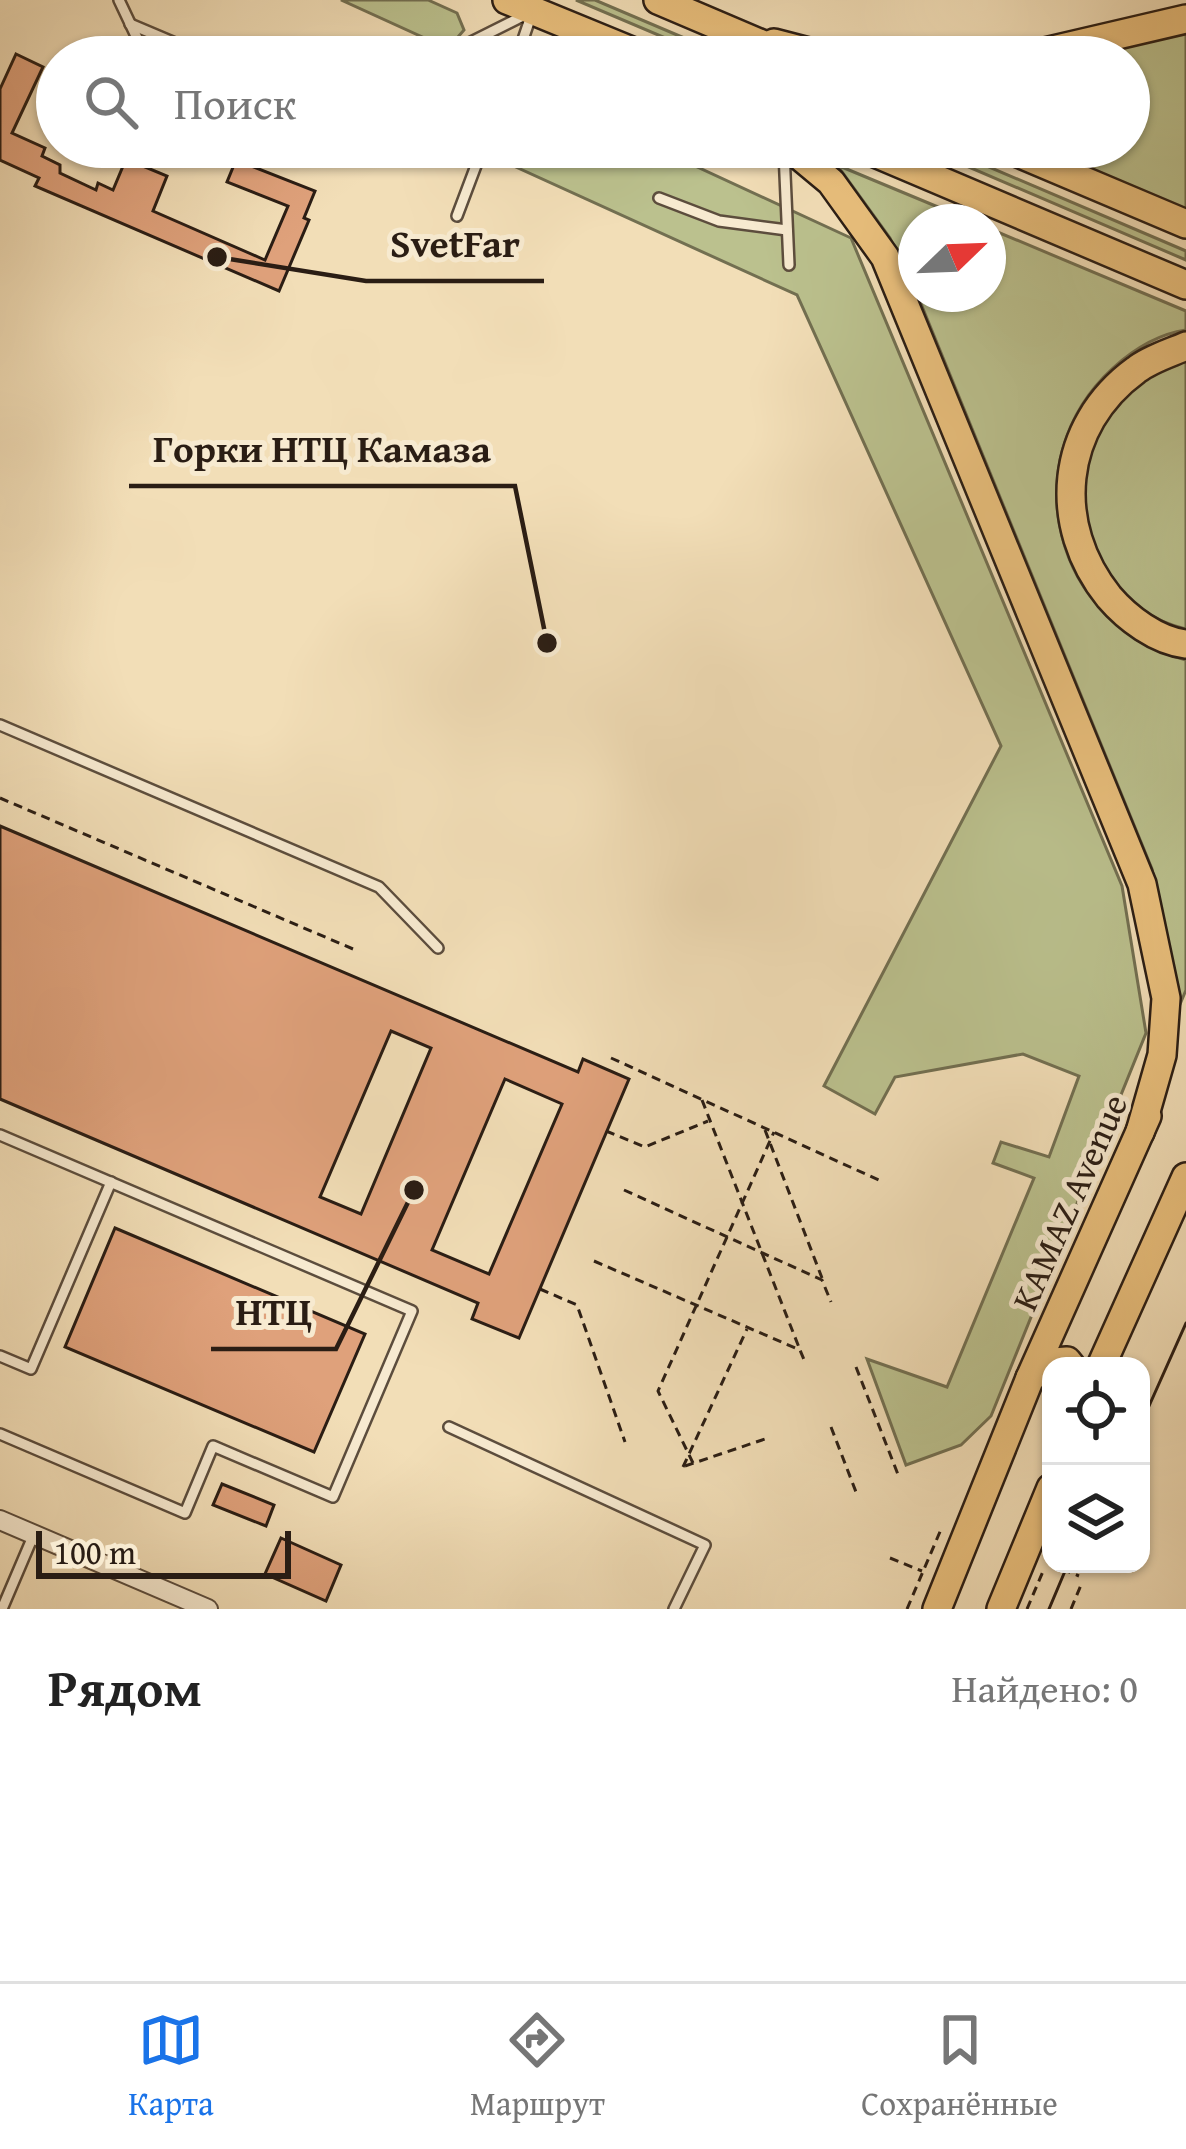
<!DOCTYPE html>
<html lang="ru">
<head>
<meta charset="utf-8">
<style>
  body { margin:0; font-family:"Gentium Book Plus",serif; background:#f2f2f2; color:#222 }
  .controls { position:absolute; right:36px; bottom:36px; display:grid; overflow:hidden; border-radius:24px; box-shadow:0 3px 9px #0004 }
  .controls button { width:108px; height:108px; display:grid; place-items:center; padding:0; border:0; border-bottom:3px solid #e0e0e0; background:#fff; color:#222; font:60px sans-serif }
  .compass { position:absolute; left:898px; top:204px; width:108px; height:108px; border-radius:50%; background:#fff; box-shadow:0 3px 9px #0004; rotate:67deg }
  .scale { position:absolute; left:36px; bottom:30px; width:255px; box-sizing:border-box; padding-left:12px; border:6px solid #2a1d14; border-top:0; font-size:33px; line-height:42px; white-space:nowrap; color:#2a1d14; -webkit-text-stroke:9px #f7ead0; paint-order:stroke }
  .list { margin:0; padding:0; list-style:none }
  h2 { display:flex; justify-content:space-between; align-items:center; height:156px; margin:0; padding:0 48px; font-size:51px }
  h2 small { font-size:39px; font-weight:400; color:#767676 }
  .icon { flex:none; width:66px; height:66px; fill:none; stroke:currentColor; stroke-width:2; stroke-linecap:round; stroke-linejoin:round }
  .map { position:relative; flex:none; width:1186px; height:1609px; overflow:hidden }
  .search { position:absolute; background:#fff; box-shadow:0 3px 9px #0004; left:36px; right:36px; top:36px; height:132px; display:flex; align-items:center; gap:30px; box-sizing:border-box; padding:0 42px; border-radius:66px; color:#767676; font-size:45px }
  .sheet { height:372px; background:#fff }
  nav { display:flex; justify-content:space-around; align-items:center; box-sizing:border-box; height:168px; border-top:3px solid #e0e0e0; background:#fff; font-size:33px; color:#767676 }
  nav a { display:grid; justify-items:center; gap:6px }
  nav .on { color:#1a73e8 }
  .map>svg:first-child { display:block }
  .green { fill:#bbc18e; stroke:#726f51; stroke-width:3 }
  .building { fill:#dfa17b; stroke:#2a1d14; stroke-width:3; fill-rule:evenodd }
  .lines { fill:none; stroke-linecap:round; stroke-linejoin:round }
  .service-casing { stroke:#5c4d3d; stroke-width:14 }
  .minor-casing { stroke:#5c4d3d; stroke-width:22 }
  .primary-casing { stroke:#2a1d14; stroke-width:32 }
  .path { stroke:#2a1d14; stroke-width:3; stroke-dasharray:9 6; stroke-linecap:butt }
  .service { stroke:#f7ead0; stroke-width:9 }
  .minor { stroke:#f7ead0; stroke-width:18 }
  .primary { stroke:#e9bf7c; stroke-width:27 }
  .tram { stroke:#2a1d14; stroke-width:3 }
  .labels { text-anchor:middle; stroke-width:10; stroke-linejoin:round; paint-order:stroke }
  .street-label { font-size:36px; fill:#2a1d14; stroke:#f7ead0 }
  .leader { fill:none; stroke:#2a1d14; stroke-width:4.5 }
  .callout-dot { fill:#2a1d14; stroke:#f7ead0; stroke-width:4.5 }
  .callout-label { font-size:39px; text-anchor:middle; font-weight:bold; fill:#2a1d14; stroke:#f7ead0; stroke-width:10; stroke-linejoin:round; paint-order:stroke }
</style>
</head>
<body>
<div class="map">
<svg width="1186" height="1609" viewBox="0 0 1186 1609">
  <rect width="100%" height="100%" fill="#f2deb7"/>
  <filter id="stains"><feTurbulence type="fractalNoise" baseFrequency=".00167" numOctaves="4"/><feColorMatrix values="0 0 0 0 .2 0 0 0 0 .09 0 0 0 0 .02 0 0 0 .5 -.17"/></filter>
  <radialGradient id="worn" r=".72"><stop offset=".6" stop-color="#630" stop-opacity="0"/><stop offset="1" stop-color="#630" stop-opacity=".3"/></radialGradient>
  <g class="green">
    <polygon points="341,0 428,0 457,13 464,30 451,45 440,45"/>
    <polygon points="576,0 595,0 729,57 710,57"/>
    <polygon points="1186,27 1186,211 1034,147 1129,147 1129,57 1051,57"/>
    <polygon points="525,147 654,147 851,238 1122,886 1146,1033 991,1416 961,1445 906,1465 867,1359 947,1387 1034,1178 993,1163 1001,1142 1049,1157 1079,1076 1023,1054 895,1077 875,1114 824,1086 1001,746 797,295 516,167"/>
    <polygon points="947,149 1186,251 1186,260 943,156"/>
    <polygon points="837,165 974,222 916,222 916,293 890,238"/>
    <path d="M988,228L1186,311V330C1158,334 1134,349 1113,368C1012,460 1053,626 1186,660V990L1178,1009L1152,869L917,294H988Z"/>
    <path d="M1186,355V629C1118,614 1077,544 1082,475C1084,449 1106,413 1123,393C1138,377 1167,366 1186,355Z"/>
  </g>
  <g class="building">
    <polygon points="16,54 43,67 12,133 45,148 42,156 60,165 60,173 96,190 98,183 113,190 126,159 167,176 153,211 265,260 288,206 227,182 236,160 315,191 304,218 309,220 279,291 35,186 39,178 0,160 0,89"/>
    <path d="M0,826L578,1072L583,1059L629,1079L519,1338L472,1319L478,1303L0,1099ZM391,1031L431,1048L361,1214L320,1197ZM505,1079L562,1104L489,1274L432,1250Z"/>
    <polygon points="115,1228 365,1334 314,1452 65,1347"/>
    <polygon points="222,1484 274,1505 266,1526 213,1505"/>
    <polygon points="281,1538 341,1565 326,1601 265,1574"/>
  </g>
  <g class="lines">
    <defs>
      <g id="service">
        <polyline points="119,0 146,57"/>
        <polyline points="130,24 208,57"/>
        <polyline points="441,57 527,14"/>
        <polyline points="517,57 531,16"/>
        <polyline points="784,152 789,265"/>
        <polyline points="659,198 719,221 787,230"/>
        <polyline points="457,216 483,147"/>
        <polyline points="0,725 379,887 438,948"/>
        <polyline points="0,1135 412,1311 333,1497 213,1446 185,1513 0,1434"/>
        <polyline points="0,1356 31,1369 111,1182"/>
        <polyline points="449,1427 705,1545 674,1609"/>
        <polyline points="2,1609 34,1534"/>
      </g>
      <polyline id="minor" points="0,1520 208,1609"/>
      <g id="primary">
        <polyline points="507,0 646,57"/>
        <polyline points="658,0 792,57"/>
        <polyline points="774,43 828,57"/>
        <polyline points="1023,57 1186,19"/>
        <polyline points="789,147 831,182 885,257 1142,884 1166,998 1162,1055 1140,1132"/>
        <polyline points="861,147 1186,285"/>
        <polyline points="1004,147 1186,224"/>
        <path d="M1186,346C1170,353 1150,359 1136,370C1059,426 1051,525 1109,597C1127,618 1157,641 1186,644"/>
        <polyline points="1101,1366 1186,1177"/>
        <polyline points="1030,1378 1053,1362 1067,1361 1071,1366"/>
        <polyline points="937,1609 1030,1378 1147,1116"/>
        <polyline points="1001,1609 1051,1488"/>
      </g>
    </defs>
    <use href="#service" class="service-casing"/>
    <use href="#minor" class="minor-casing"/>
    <use href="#primary" class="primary-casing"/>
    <g class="path">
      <polyline points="0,798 353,949"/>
      <polyline points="611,1058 883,1182"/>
      <polyline points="702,1100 800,1350"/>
      <polyline points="765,1130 822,1278"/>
      <polyline points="606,1131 645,1147 708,1121"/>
      <polyline points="624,1190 822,1280 831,1302"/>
      <polyline points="594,1261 800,1350 805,1362"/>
      <polyline points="540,1289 577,1305 625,1442"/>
      <polyline points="856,1367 899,1477"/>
      <polyline points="831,1427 856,1492"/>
      <polyline points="693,1463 658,1391 774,1132"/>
      <polyline points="685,1466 768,1438"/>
      <polyline points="683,1467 747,1329"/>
      <polyline points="890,1558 922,1571"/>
      <polyline points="1062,1569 1079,1576"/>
      <polyline points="907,1609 942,1527"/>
      <polyline points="1027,1609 1044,1569"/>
      <polyline points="1071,1609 1081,1585"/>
    </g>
    <use href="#service" class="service"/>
    <use href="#minor" class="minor"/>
    <use href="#primary" class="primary"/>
    <g class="tram">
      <polyline points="1141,1424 1186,1323"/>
      <polyline points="1049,1609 1068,1564"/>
    </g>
  </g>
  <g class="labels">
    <g class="street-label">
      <text transform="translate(1069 1202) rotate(-66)" y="13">KAMAZ Avenue</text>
    </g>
  </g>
  <path class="leader" d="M217 257L366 281H544M547 643L515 486H129M414 1190L336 1349H211"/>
  <g class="callout-dot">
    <circle cx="217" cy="257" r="12"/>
    <circle cx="547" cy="643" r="12"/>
    <circle cx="414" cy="1190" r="12"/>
  </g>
  <g class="callout-label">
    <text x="455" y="257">SvetFar</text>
    <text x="322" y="462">Горки НТЦ Камаза</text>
    <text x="274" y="1325">НТЦ</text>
  </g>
  <rect width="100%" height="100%" filter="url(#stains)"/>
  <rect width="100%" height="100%" fill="url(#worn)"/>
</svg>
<div class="controls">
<button><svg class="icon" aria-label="locate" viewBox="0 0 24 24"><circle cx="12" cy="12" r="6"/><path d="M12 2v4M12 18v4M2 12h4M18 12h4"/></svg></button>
<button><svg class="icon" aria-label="layers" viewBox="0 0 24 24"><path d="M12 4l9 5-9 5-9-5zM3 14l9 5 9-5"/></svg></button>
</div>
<svg class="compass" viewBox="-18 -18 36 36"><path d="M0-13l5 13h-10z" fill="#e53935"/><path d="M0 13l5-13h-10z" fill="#767676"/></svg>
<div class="scale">100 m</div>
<div class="search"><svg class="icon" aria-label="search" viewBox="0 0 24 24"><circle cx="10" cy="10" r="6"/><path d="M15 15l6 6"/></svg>Поиск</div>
</div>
<section class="sheet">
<h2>Рядом<small>Найдено: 0</small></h2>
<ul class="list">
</ul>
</section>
<nav>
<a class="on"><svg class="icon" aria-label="map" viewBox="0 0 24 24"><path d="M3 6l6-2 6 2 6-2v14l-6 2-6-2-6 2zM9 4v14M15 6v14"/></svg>Карта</a>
<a><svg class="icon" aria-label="directions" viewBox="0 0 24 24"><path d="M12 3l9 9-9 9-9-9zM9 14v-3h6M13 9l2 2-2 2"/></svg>Маршрут</a>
<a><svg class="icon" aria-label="saved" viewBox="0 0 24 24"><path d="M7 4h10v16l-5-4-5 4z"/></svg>Сохранённые</a>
</nav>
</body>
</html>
